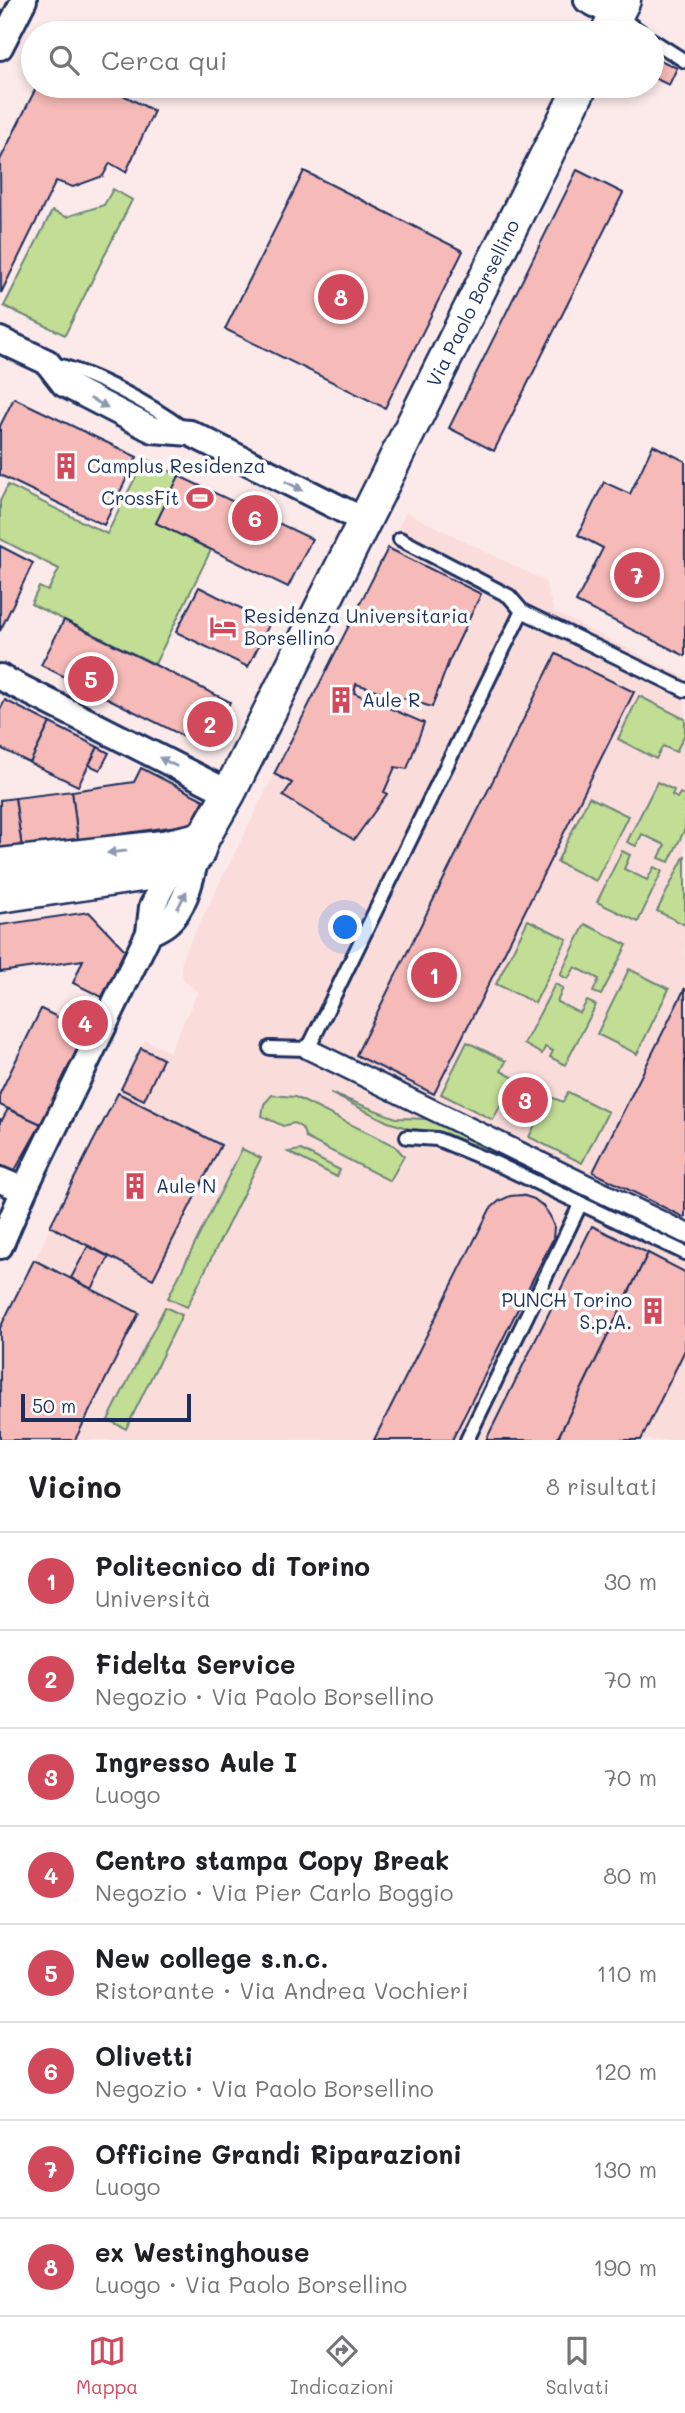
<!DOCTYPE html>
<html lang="it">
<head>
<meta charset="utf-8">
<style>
  body { margin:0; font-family:Mali,sans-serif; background:#f2f2f2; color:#202124 }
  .scale { position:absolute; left:21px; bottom:18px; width:170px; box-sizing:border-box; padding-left:7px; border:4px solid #1b2f5e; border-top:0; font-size:19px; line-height:24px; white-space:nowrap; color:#1b2f5e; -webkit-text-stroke:5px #fff; paint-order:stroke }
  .you { position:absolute; left:346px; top:928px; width:24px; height:24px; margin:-18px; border:5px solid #fff; border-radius:50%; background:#1a73e8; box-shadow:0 0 0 10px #1a73e833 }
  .badge { display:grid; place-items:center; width:46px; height:46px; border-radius:50%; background:#d1495b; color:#fff; font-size:23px; font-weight:700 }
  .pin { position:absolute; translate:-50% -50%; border:4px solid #fff; box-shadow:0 2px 7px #0006 }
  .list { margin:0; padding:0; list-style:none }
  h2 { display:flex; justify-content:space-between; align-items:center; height:91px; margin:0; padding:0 28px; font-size:30px }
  h2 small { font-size:23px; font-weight:400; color:#757577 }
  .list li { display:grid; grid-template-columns:46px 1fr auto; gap:21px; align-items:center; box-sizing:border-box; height:98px; padding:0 28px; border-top:2px solid #e0e0e0 }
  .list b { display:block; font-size:26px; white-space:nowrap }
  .list p { margin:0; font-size:23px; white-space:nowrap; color:#757577 }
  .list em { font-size:23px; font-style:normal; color:#757577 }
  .icon { flex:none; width:38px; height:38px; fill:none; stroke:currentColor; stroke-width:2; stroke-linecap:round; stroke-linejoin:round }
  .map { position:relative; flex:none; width:685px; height:1440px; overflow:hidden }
  .search { position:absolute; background:#fff; box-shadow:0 4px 10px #0003; left:21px; right:21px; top:21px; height:77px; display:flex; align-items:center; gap:18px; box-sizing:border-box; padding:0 24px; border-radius:38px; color:#757577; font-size:26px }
  .sheet { height:875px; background:#fff }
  nav { display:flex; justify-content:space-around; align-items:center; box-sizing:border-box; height:98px; border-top:2px solid #e0e0e0; background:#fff; font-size:19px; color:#757577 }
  nav a { display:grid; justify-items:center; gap:4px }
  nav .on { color:#d1495b }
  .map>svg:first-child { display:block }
  .built { fill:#fadcdb }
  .green { fill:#c2dd94; stroke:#6e8679; stroke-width:2 }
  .building { fill:#f6bab8; stroke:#1b2f5e; stroke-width:2 }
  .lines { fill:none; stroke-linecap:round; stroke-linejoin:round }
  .service-casing { stroke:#1b2f5e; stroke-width:18 }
  .pedestrian-casing { stroke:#1b2f5e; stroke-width:24 }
  .minor-casing { stroke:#1b2f5e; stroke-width:30 }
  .tertiary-casing { stroke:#1b2f5e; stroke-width:37 }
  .service { stroke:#fff; stroke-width:12 }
  .pedestrian { stroke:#fff; stroke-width:19 }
  .minor { stroke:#fff; stroke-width:24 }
  .tertiary { stroke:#fff; stroke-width:32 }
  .oneway { fill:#8d97ae }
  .labels { text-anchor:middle; stroke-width:7; stroke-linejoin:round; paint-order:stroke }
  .street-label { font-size:19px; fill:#1b2f5e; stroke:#fff }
  .poi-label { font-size:19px; fill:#1b2f5e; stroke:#fff; text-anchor:start }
</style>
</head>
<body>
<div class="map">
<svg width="685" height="1440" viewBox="0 0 685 1440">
  <rect width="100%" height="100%" fill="#fceaea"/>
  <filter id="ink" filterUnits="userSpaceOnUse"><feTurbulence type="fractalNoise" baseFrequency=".0143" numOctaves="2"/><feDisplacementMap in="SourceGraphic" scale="14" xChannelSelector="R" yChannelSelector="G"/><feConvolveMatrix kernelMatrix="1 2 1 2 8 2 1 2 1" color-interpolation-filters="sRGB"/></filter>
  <g filter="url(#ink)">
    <polygon class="built" points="406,512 545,581 554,612 685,677 685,1440 0,1440 0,1328 145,1040 169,1052 198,992 184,981 181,969 183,956"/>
    <g class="green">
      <polygon points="113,189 132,200 65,335 4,306 52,211 66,217 104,205"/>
      <polygon points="145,458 179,476 156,523 211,550 155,664 31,604 39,587 48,591 59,569 0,539 0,501 8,485 107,534"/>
      <polygon points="639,696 685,719 685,734 676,752 663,746 656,759 618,739"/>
      <polygon points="657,782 674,790 672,795 677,798 680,793 685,796 685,829 669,862 659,858 665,845 642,834 636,846 627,842"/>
      <polygon points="589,797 628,816 596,881 557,862"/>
      <polygon points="622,851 630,855 624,869 647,880 654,867 662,871 638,922 597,902"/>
      <polygon points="685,855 685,925 657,911"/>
      <polygon points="528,920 567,939 535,1003 496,984"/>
      <polygon points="585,924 627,945 601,995 593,992 599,979 575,967 568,979 560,975"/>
      <polygon points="629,969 669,989 637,1054 597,1034"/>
      <polygon points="555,984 563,988 557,1002 580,1013 587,1001 596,1005 565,1065 550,1057 553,1051 545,1047 542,1054 524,1044"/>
      <polygon points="467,1042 506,1061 501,1071 514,1078 493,1120 441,1094"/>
      <polygon points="568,1092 608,1112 582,1163 529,1137 549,1096 563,1102"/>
      <polygon points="330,1093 396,1118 432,1119 604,1203 445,1133 410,1129 388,1122"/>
      <polygon points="272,1095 295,1097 395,1146 404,1156 390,1181 306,1138 302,1128 294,1123 283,1126 262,1116 264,1104"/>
      <polygon points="242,1149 261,1158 187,1307 168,1298"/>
      <polygon points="301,1150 340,1170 337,1177 288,1152"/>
      <polygon points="165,1307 182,1315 126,1429 108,1420"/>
    </g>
    <g class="building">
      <polygon points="652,56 677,68 669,85 652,77"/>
      <polygon points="37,86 106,86 154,111 126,172 110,163 103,176 73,187 56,181 1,293 0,160"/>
      <polygon points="577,170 623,193 494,451 449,428"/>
      <polygon points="304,171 463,251 385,408 225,329"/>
      <polygon points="14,398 137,457 104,525 0,475 0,426"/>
      <polygon points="653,445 685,461 685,656 576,602 603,548 578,535 604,482 630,494"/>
      <polygon points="179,476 312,539 288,587 156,523"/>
      <polygon points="0,546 33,563 0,631"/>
      <polygon points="388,548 481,594 449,661 432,707 356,684 354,693 424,723 407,769 395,767 384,792 387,794 354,840 283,796 292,783 274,774"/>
      <polygon points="199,587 270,623 248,667 176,632"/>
      <polygon points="64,620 230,702 207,748 41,665"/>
      <polygon points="556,654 634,692 434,1094 356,1055"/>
      <polygon points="5,700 50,723 30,763 0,748 0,710"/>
      <polygon points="50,723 98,747 78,786 30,763"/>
      <polygon points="98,747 109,753 100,770 89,765"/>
      <polygon points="141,768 204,800 191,824 78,840 72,791 134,782"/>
      <polygon points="72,791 78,840 22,848 15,798"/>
      <polygon points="15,798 22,848 0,850 0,800"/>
      <polygon points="89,912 125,950 102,997 73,983 83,960 0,972 0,925"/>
      <polygon points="685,988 685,1218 593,1172"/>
      <polygon points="41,1009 86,1031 41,1124 0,1105 0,1093"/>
      <polygon points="141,1048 163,1059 144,1100 121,1089"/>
      <polygon points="523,1080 543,1089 527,1121 521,1118 523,1114 519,1112 515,1111 513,1115 507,1112"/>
      <polygon points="118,1093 221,1145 153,1279 50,1226"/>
      <polygon points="8,1109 41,1124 14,1172 0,1165 0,1119 2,1120"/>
      <polygon points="522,1195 534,1199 543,1206 550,1216 554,1227 553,1239 452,1440 374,1440 490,1209 499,1201 510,1196"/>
      <polygon points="592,1226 648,1253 557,1440 486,1440"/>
      <polygon points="88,1246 109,1257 92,1289 71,1278"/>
      <polygon points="648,1253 685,1272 685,1350 641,1440 557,1440"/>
      <polygon points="34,1260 139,1313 75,1440 0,1440 0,1328"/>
    </g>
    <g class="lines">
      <defs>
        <g id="service">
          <polyline points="617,15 642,33"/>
          <polyline points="652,40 685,61"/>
          <path d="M50,363C93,373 149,403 184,429"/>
          <polyline points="400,539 509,596 522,611 685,690"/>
          <polyline points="270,1048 308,1049 522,611"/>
          <polyline points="407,1137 437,1139 495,1163 685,1253"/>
          <polyline points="467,1440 581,1203"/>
        </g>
        <polyline id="pedestrian" points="308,1049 685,1233"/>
        <g id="minor">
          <polyline points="587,0 616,15"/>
          <polyline points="0,47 24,0"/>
          <polyline points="0,340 47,362 64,384 153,430 190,433 365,521"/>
          <polyline points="0,677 229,793"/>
          <polyline points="149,933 152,907 176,859"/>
          <polyline points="0,1180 24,1190"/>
          <path d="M0,1246L24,1190L149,933C155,930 163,927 168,922C186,906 191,877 197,855"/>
        </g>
        <g id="tertiary">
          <polyline points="607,33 624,0"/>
          <polyline points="0,865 163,847 203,838"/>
          <path id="s1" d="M0,896L169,871L189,863L197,855L203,838L229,793L581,86"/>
        </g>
      </defs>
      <use href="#service" class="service-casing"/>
      <use href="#pedestrian" class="pedestrian-casing"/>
      <use href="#minor" class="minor-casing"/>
      <use href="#tertiary" class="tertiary-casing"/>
      <use href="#service" class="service"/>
      <use href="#pedestrian" class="pedestrian"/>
      <use href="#minor" class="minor"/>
      <use href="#tertiary" class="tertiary"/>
    </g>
    <defs><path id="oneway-solid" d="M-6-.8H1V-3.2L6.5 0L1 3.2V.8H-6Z" transform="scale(1.75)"/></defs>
    <g class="oneway">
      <use href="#oneway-solid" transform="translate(99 403) rotate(27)"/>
      <use href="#oneway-solid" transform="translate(294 486) rotate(27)"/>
      <use href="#oneway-solid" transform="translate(168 762) rotate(-153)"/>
      <use href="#oneway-solid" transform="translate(117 852) rotate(174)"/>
      <use href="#oneway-solid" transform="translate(182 900) rotate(-63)"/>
    </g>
  </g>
  <defs>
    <symbol id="building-bare" viewBox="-9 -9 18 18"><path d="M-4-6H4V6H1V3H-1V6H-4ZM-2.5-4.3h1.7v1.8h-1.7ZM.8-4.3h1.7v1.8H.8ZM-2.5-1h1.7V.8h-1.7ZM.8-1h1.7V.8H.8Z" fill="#d1495b" stroke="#fff" stroke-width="2.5" paint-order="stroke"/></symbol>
    <symbol id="stadium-bare" viewBox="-9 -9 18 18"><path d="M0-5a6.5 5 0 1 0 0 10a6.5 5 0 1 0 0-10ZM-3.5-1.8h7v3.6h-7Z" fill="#d1495b" stroke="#fff" stroke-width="2.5" paint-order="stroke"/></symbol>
    <symbol id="hotel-bare" viewBox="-9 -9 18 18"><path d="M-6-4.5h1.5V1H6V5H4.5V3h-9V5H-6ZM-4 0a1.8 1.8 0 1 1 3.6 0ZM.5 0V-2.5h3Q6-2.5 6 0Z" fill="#d1495b" stroke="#fff" stroke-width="2.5" paint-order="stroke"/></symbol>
  </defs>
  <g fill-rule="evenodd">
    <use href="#building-bare" x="47" y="447" width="38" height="38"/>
    <use href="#stadium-bare" x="181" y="479" width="38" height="38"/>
    <use href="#hotel-bare" x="204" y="608" width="38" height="38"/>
    <use href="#building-bare" x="322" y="681" width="38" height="38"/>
    <use href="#building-bare" x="116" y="1167" width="38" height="38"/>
    <use href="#building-bare" x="634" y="1292" width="38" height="38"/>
  </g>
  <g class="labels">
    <g class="street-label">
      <text dy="7" stroke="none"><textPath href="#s1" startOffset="821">Via Paolo Borsellino</textPath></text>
    </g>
    <g class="poi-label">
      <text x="87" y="473">Camplus Residenza</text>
      <text x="179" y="505" text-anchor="end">CrossFit</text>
      <text x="244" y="623">Residenza Universitaria<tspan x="244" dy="22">Borsellino</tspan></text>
      <text x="362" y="707">Aule R</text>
      <text x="156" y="1193">Aule N</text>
      <text x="632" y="1307" text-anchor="end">PUNCH Torino<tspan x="632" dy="22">S.p.A.</tspan></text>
    </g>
  </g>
</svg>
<div class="scale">50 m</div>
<div class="you"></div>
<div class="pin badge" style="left:434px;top:975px">1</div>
<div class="pin badge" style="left:210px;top:724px">2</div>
<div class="pin badge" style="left:525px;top:1100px">3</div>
<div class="pin badge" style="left:85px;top:1023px">4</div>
<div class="pin badge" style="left:91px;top:679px">5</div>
<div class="pin badge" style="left:255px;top:518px">6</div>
<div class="pin badge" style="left:637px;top:575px">7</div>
<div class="pin badge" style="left:341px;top:297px">8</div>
<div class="search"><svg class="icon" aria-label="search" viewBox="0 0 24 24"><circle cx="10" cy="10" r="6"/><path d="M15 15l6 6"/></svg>Cerca qui</div>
</div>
<section class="sheet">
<h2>Vicino<small>8 risultati</small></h2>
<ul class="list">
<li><span class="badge">1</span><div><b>Politecnico di Torino</b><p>Università</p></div><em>30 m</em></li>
<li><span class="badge">2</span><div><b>Fidelta Service</b><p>Negozio · Via Paolo Borsellino</p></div><em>70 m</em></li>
<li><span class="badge">3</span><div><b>Ingresso Aule I</b><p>Luogo</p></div><em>70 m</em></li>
<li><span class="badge">4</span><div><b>Centro stampa Copy Break</b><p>Negozio · Via Pier Carlo Boggio</p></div><em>80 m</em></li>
<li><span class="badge">5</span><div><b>New college s.n.c.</b><p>Ristorante · Via Andrea Vochieri</p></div><em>110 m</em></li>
<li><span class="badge">6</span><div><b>Olivetti</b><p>Negozio · Via Paolo Borsellino</p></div><em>120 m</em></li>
<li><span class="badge">7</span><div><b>Officine Grandi Riparazioni</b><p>Luogo</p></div><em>130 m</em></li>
<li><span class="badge">8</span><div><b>ex Westinghouse</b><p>Luogo · Via Paolo Borsellino</p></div><em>190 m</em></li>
</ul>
</section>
<nav>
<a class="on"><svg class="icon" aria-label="map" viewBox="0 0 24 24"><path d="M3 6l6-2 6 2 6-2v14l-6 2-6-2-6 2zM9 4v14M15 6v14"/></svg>Mappa</a>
<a><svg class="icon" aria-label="directions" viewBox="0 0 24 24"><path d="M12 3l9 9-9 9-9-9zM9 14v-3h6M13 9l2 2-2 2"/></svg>Indicazioni</a>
<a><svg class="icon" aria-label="saved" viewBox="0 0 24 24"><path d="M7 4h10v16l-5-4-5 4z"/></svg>Salvati</a>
</nav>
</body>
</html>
